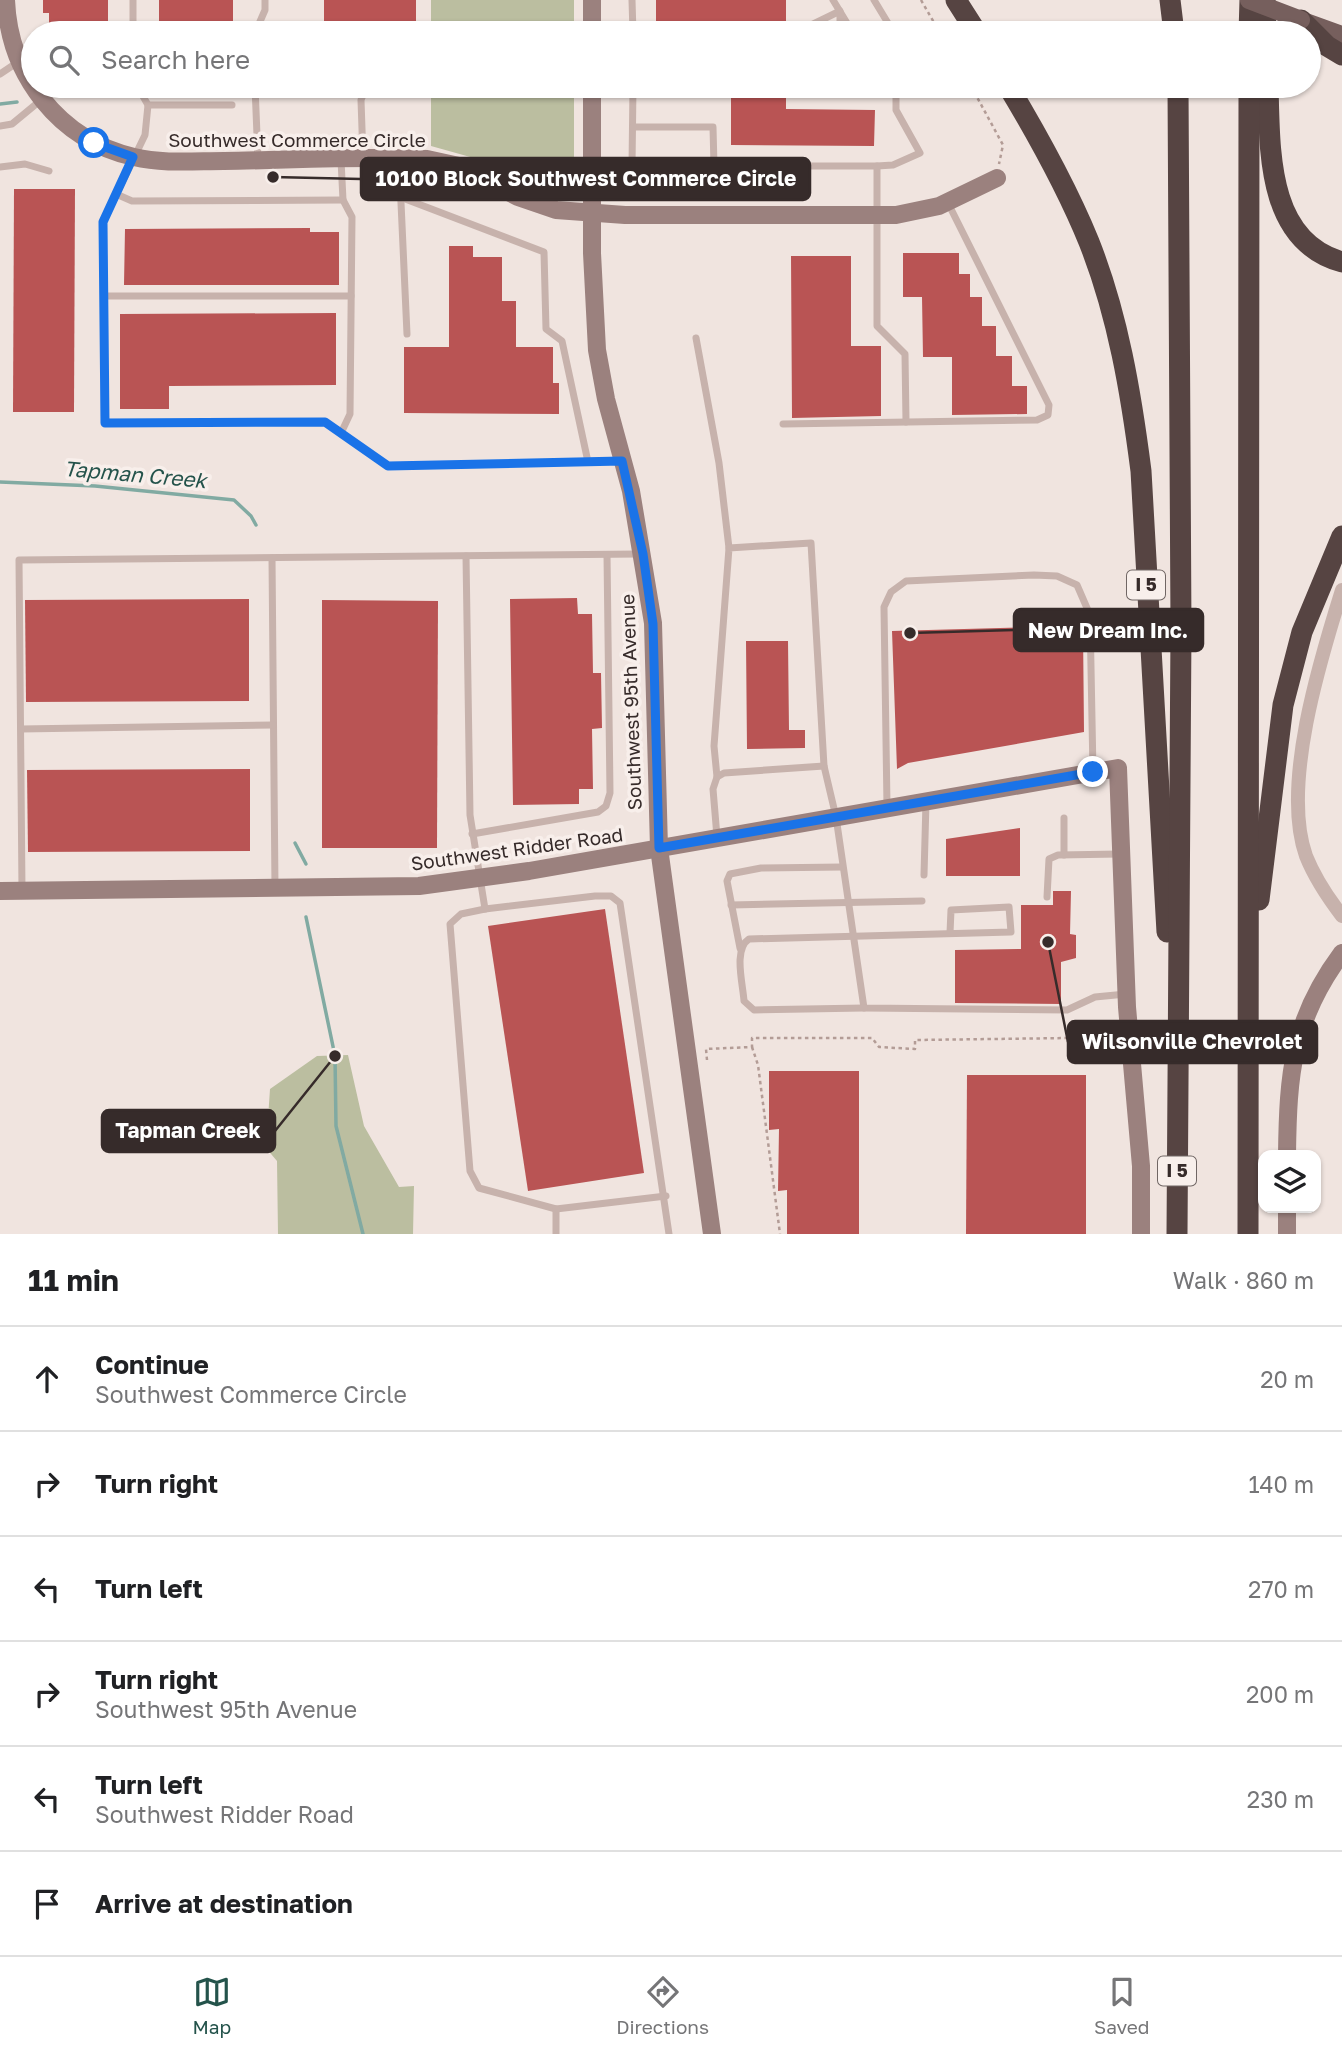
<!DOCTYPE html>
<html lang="en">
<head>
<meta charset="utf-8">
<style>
  body { margin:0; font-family:"Golos Text",sans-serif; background:#f2f2f2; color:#202124 }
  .controls { position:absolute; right:21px; bottom:21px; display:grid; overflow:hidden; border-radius:14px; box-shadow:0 2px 5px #0004 }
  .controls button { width:63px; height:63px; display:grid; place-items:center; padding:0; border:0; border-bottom:2px solid #e0e0e0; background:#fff; color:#202124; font:35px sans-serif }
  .stop { position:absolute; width:21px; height:21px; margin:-16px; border:5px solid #1a73e8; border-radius:50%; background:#fff }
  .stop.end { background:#1a73e8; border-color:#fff; box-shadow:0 2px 7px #0008 }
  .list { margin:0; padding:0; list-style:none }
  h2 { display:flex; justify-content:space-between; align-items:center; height:91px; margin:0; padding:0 28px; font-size:30px }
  h2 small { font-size:23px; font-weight:400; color:#757577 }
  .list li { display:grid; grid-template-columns:46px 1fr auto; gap:21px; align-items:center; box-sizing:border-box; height:105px; padding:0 28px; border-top:2px solid #e0e0e0 }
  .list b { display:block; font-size:26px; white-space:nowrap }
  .list p { margin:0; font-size:23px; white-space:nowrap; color:#757577 }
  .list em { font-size:23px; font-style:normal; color:#757577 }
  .icon { flex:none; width:38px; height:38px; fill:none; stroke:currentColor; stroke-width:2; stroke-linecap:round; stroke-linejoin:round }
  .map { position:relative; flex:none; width:1342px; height:1234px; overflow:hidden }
  .search { position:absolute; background:#fff; box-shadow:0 2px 5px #0004; left:21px; right:21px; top:21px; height:77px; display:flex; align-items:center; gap:18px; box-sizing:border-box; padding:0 24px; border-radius:38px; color:#757577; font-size:26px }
  .sheet { height:721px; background:#fff }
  nav { display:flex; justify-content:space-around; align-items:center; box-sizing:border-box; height:98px; border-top:2px solid #e0e0e0; background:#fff; font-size:19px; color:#757577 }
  nav a { display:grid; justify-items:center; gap:4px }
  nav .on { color:#24534b }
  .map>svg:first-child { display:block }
  .green { fill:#bbbea0 }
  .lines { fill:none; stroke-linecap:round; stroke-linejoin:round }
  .stream { stroke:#81aaa2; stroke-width:3.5 }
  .building { fill:#b95454 }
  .path { stroke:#b39c96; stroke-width:2.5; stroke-dasharray:3.5 3.5; stroke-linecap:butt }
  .lane { stroke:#c7b2ac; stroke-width:7 }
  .street { stroke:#c7b2ac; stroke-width:14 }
  .secondary { stroke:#9b817e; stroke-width:18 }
  .primary { stroke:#765f5d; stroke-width:18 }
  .highway { stroke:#564442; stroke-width:21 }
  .primary-bridge { stroke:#765f5d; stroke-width:18 }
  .route { stroke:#1a73e8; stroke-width:9 }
  .labels { text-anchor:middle; stroke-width:7; stroke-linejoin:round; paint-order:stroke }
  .shield { fill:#f8efeb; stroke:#706664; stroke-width:2 }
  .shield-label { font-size:18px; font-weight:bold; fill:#362b2a }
  .street-label { font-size:19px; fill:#362b2a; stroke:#f8efeb }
  .water-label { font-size:21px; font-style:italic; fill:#24534b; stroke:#f8efeb }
  .leader { fill:none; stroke:#362b2a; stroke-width:2.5 }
  .callout-dot { fill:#362b2a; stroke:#f8efeb; stroke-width:2.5 }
  .callout { fill:#362b2a; stroke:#362b2a; stroke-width:2.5 }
  .callout-label { font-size:21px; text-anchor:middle; font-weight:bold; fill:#fff }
</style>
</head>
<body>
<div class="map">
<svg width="1342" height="1234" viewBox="0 0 1342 1234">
  <rect width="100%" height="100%" fill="#f0e4df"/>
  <g class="green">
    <rect x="431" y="0" width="143" height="33"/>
    <polygon points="431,86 574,86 574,168 544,189 481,160 431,146"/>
    <polygon points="348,1055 364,1126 399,1187 414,1186 413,1234 278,1234 277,1161 266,1148 270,1089 317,1056"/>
  </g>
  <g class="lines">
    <g class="stream">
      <polyline points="0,104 17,102"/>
      <polyline points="0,482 95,486 234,500 251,516 256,525"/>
      <polyline points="295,843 306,864"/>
      <polyline points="306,917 335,1056 336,1126 363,1234"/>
    </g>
  </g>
  <g class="building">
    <polygon points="43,0 108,0 108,33 49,33 49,13 43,13"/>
    <rect x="159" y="0" width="74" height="33"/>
    <rect x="324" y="0" width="92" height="33"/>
    <rect x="656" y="0" width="130" height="33"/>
    <polygon points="731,86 786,86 786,109 875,110 874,146 731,145"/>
    <polygon points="14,189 75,189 74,412 13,412"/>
    <polygon points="310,228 310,232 339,232 339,285 124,285 125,229"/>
    <polygon points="449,246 473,246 473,257 502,257 502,301 516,301 516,347 553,347 553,383 559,383 559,414 404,413 404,347 449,347"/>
    <polygon points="903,253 959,253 959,274 970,274 970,297 982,297 982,326 996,326 996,356 1012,356 1012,386 1027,386 1027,414 952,415 952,357 923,357 922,297 903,297"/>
    <polygon points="791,256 851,256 851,346 881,346 881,416 792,418"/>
    <polygon points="336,313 336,385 169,386 169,409 120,409 120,314"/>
    <polygon points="577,598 578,614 592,614 593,673 601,673 602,728 592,729 593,789 579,789 579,804 513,805 510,599"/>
    <polygon points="249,599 249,701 26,702 25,600"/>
    <polygon points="322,600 438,601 437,848 322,848"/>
    <polygon points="1077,626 1083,629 1084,732 908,763 897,769 892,631"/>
    <polygon points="746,641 788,641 789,730 805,730 805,748 747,749"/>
    <polygon points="250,769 250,851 28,852 27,770"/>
    <polygon points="1020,828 1020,876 946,876 946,839"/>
    <polygon points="1053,891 1071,891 1070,934 1076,935 1076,958 1061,962 1061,1004 955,1003 955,950 1021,949 1021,905 1053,905"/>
    <polygon points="605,909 644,1173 528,1191 488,926"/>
    <polygon points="769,1071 859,1071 859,1234 787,1234 787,1190 778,1191 779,1129 769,1130"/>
    <polygon points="967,1075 1086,1075 1086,1234 966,1234"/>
  </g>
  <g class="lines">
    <g class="path">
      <polyline points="921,0 940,33"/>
      <polyline points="971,86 1003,145 999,164"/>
      <polyline points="752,1047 758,1065 780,1234"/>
      <polyline points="707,1060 706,1049 752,1047 752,1038 872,1038 879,1047 915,1049 915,1040 1070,1038"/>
    </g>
    <g class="lane">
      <polyline points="133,0 133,33"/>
      <polyline points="632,0 633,33"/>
      <polyline points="833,0 853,33"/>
      <polyline points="874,0 894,33"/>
      <polyline points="255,33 265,10 265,0"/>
      <polyline points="802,33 805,28 840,11 840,33"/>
      <polyline points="0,74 18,62"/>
      <polyline points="137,86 148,105 145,135 103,222 105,423 325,422 388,466 622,461"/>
      <polyline points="255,86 258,160"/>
      <polyline points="633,86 632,166 877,166 893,165 920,153 896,110 896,86"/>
      <polyline points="812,86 866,86"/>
      <polyline points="148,105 232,105"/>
      <polyline points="0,126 12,124 41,100"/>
      <polyline points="633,127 713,127 714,166"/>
      <path d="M363,158L361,100C365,89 370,86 381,86"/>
      <polyline points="399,159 407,334"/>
      <polyline points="341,160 343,200 352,217 350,414 342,431"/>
      <polyline points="877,166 877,326 905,354 906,422"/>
      <polyline points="0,167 25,164 49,171"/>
      <polyline points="116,194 132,201 343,200"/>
      <polyline points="400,197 544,252 546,329 562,341 588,462"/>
      <polyline points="104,296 351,296"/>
      <polyline points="696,338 719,463 729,548"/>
      <polyline points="783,424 1037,420 1048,415 1049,405 948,203"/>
      <polyline points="466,556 470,815 485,909 595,896 611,896 620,903 669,1234"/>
      <polyline points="272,558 275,888"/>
      <polyline points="21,729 273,725"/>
      <polyline points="717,777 714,746 729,548 811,543 824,766"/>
      <polyline points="887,806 884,607 891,592 906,581 1034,575 1057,576 1077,585 1090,615 1093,772"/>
      <polyline points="1064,818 1064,855"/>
      <polyline points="472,834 598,812 606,806 610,793 607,555"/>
      <polyline points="717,837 713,789 717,777 724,773 824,766 836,817 864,1008 1067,1010 1095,997 1126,994"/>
      <polyline points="924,875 926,802"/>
      <polyline points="22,890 19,560 639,554"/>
      <polyline points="1047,897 1049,859 1058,855 1120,854"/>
      <polyline points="731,905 922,901"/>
      <polyline points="485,909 461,914 450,924 470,1171 479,1188 556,1209 666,1196"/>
      <polyline points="740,948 727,881 730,874 761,868 842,867"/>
      <path d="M864,1008L754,1010L744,1001C743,984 733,949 749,939L1011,932L1009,907L951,910L950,933"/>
      <polyline points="556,1209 556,1234"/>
    </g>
    <path class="street" d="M1342,590C1320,660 1281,786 1306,856C1314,876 1329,899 1342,916"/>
    <g class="secondary">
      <path d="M6,0C9,75 59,140 134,157C163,164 195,161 224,161C292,160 360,156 427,159L459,166L518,197L556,210L625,215H896L939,206L997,178"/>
      <polyline points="592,33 592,0"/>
      <polyline points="592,86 592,253 597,350 606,399 631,491 653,623 659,848 712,1234"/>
      <polyline points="0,891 419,886 529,871 1118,768 1127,1007 1141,1166 1141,1234"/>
      <path d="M1287,1155C1288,1074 1292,1020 1342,953"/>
      <polyline points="1287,1208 1287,1234"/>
    </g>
    <polyline class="primary" points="1303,21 1342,35"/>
    <g class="highway">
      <polyline points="956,0 977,33"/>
      <polyline points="1170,0 1174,33"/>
      <polyline points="1265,0 1266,33"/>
      <polyline points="1301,20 1327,46 1342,55"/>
      <polyline points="1249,33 1250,0"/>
      <path d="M1008,86C1038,136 1067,188 1089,242C1118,315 1131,393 1141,471L1167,932"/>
      <path d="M1268,86C1270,149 1266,241 1342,262"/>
      <polyline points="1259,900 1283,705 1302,632 1342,536"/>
      <polyline points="1177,1234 1181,629 1178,86"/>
      <polyline points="1248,1234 1249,86"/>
    </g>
    <polyline class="primary-bridge" points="1249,0 1301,20"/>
  </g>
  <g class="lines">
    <polyline class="route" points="94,143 133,157 103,222 105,423 325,422 388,466 622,461 643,554 653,624 659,848 1093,772"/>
  </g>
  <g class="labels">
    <g class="shield">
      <rect x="1127" y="570.5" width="38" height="29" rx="5"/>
      <rect x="1158" y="1156.5" width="38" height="29" rx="5"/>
    </g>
    <g class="shield-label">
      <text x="1146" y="591">I 5</text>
      <text x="1177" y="1177">I 5</text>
    </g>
    <g class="street-label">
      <text x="297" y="147">Southwest Commerce Circle</text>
      <text transform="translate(631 702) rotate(-92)" y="7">Southwest 95th Avenue</text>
      <text transform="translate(517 849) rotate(-8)" y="7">Southwest Ridder Road</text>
    </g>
    <g class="water-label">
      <text transform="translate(135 475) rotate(5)" y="7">Tapman Creek</text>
    </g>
  </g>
  <path class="leader" d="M273 177L361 179M910 633L1014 630M1048 942L1068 1042M335 1056L275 1131"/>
  <g class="callout-dot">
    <circle cx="273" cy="177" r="7"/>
    <circle cx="910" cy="633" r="7"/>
    <circle cx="1048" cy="942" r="7"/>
    <circle cx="335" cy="1056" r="7"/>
  </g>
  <g class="callout">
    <rect x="361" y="158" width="449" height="42" rx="7"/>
    <rect x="1014" y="609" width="189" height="42" rx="7"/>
    <rect x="1068" y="1021" width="249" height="42" rx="7"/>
    <rect x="102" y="1110" width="173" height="42" rx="7"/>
  </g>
  <g class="callout-label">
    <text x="586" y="186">10100 Block Southwest Commerce Circle</text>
    <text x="1108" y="638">New Dream Inc.</text>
    <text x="1192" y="1049">Wilsonville Chevrolet</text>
    <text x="188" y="1138">Tapman Creek</text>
  </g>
</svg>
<div class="controls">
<button><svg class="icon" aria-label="layers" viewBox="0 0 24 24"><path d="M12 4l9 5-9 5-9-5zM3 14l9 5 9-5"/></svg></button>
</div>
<div class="stop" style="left:94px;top:143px"></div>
<div class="stop end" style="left:1093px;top:772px"></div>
<div class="search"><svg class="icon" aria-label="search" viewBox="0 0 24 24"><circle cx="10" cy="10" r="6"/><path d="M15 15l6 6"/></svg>Search here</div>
</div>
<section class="sheet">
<h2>11 min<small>Walk · 860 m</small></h2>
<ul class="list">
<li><svg class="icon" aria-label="ahead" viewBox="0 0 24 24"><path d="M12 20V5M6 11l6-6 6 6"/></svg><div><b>Continue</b><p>Southwest Commerce Circle</p></div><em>20 m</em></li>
<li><svg class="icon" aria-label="right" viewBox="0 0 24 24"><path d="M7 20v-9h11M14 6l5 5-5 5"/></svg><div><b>Turn right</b></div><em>140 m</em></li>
<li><svg class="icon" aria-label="left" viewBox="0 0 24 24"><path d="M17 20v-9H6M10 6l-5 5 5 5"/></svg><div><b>Turn left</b></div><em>270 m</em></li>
<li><svg class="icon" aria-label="right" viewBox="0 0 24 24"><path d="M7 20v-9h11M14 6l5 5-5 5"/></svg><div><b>Turn right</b><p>Southwest 95th Avenue</p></div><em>200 m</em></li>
<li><svg class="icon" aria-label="left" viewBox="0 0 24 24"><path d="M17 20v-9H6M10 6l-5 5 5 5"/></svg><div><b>Turn left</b><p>Southwest Ridder Road</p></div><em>230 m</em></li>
<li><svg class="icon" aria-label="arrive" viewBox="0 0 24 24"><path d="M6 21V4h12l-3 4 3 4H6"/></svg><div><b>Arrive at destination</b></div></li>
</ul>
</section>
<nav>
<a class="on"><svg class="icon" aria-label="map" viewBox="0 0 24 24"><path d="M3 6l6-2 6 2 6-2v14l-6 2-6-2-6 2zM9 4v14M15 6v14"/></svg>Map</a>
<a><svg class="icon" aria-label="directions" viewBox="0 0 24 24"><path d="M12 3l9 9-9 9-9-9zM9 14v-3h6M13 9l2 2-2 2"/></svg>Directions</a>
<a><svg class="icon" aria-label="saved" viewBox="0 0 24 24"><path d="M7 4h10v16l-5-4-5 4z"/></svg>Saved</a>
</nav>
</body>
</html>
